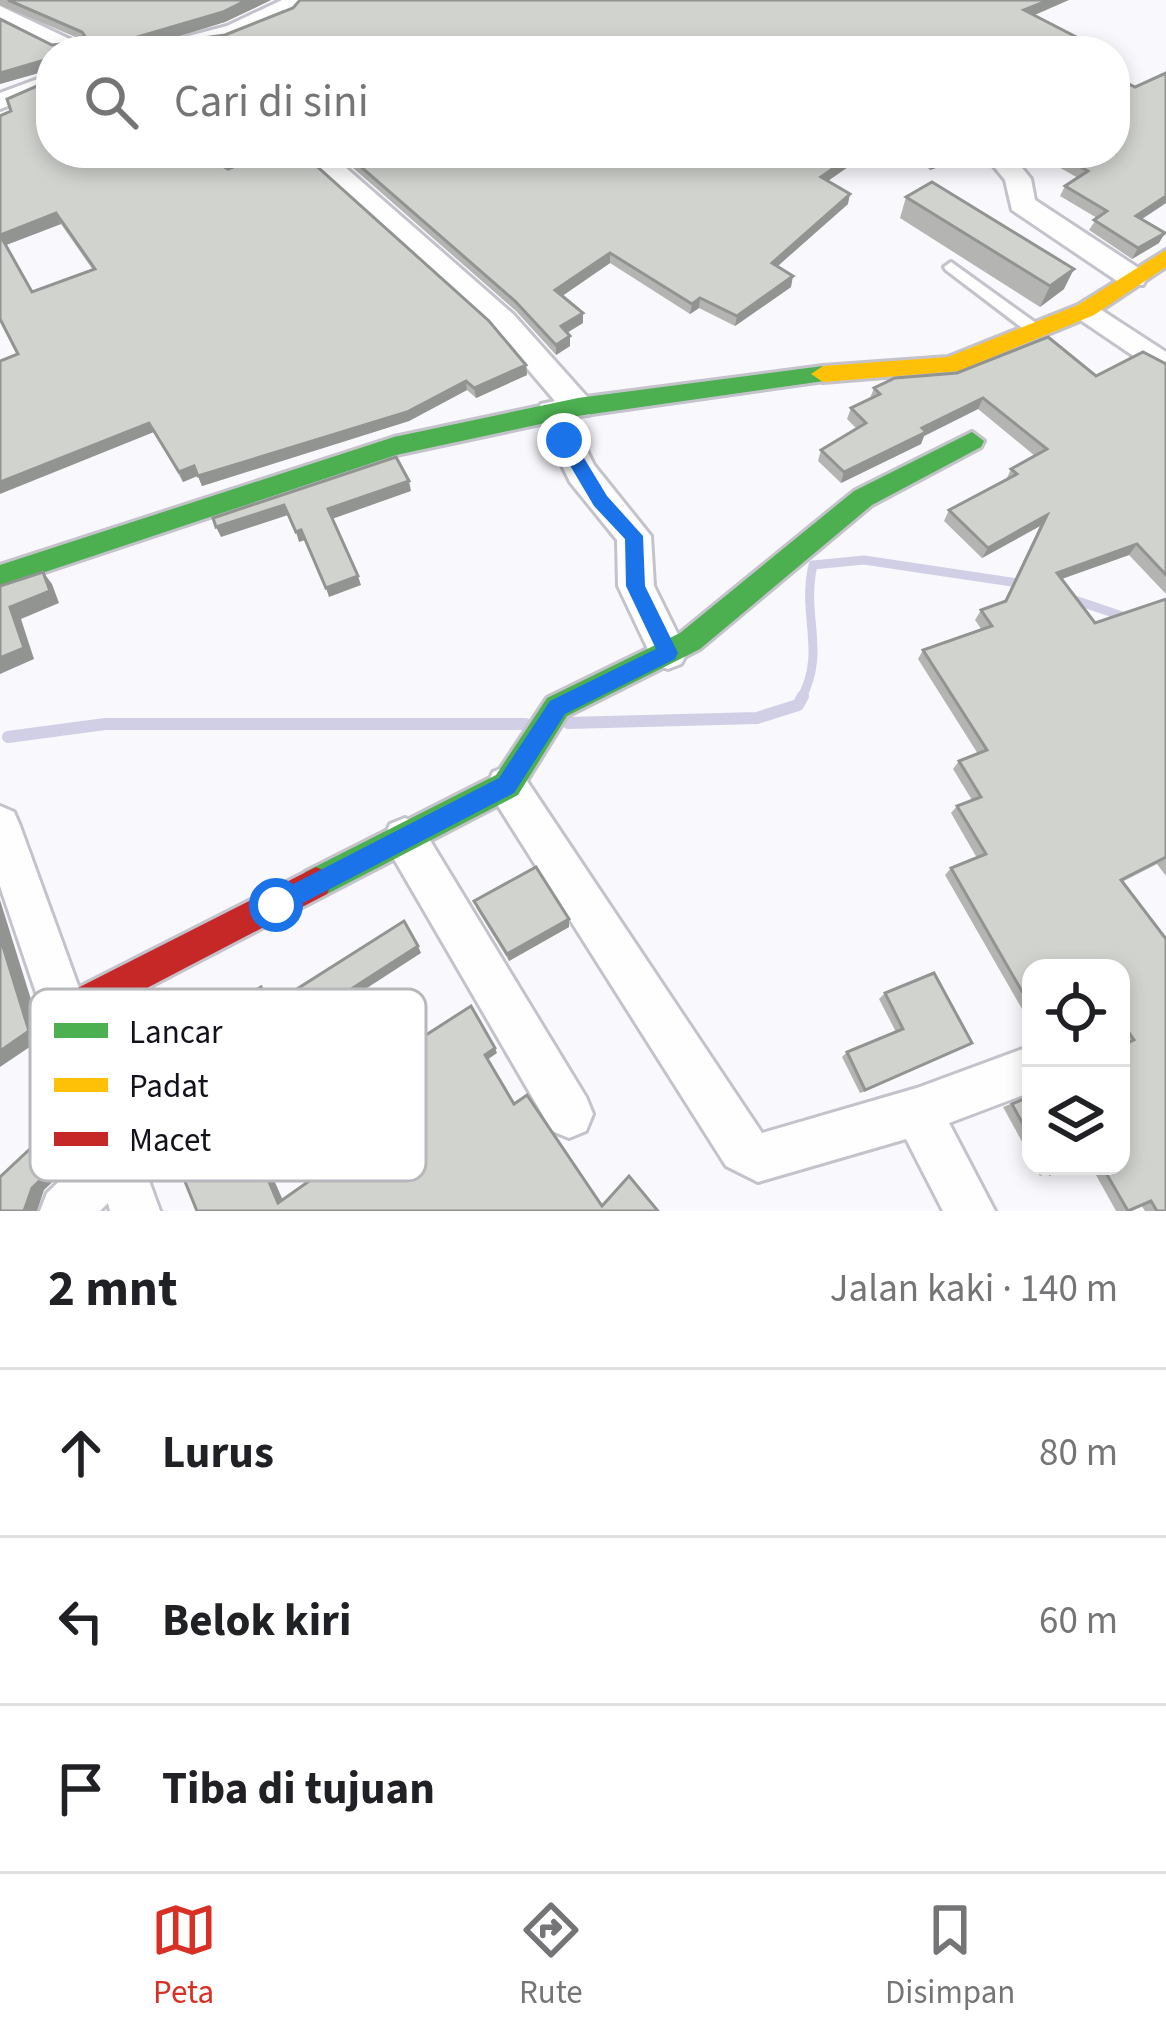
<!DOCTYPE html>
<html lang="id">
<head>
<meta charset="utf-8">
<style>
  body { margin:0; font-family:"Source Sans 3",sans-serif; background:#f6f6f6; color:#202124 }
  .controls { position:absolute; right:36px; bottom:36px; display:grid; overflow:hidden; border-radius:24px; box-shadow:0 6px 18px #0003 }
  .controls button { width:108px; height:108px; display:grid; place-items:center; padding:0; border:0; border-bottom:3px solid #e0e0e0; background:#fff; color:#202124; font:60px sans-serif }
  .stop { position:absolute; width:36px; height:36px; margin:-27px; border:9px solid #1a73e8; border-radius:50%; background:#fff }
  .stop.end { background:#1a73e8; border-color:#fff; box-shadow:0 3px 12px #0008 }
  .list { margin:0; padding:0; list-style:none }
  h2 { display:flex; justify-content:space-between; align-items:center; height:156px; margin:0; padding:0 48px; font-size:51px }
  h2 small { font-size:39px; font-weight:400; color:#757577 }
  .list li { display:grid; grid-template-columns:78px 1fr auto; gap:36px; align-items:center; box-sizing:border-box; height:168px; padding:0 48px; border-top:3px solid #e0e0e0 }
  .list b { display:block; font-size:45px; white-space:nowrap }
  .list em { font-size:39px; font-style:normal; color:#757577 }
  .icon { flex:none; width:66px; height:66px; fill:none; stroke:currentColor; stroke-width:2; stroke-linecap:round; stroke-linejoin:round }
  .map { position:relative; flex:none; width:1166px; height:1211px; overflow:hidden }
  .search { position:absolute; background:#fff; box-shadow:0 6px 18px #0003; left:36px; right:36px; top:36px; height:132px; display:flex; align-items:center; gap:30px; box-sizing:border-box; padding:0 42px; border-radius:48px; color:#757577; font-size:45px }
  .sheet { height:660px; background:#fff }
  nav { display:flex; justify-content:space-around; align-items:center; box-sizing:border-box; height:168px; border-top:3px solid #e0e0e0; background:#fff; font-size:33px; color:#757577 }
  nav a { display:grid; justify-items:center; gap:6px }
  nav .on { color:#d93025 }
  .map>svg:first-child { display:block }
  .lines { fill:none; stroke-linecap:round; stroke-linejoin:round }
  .stream-far1 { stroke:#d1cfe5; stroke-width:9 }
  .stream { stroke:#d1cfe5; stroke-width:12 }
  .lane-casing { stroke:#c4c3cb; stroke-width:6 }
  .street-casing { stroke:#c4c3cb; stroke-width:6 }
  .fast-casing { stroke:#c4c3cb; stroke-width:6 }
  .slow-casing { stroke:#c4c3cb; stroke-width:6 }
  .jam-casing { stroke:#c4c3cb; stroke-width:6 }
  .lane { fill:#fefeff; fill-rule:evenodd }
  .street { fill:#fefeff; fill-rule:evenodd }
  .fast { fill:#4caf50; fill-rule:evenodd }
  .slow { fill:#ffc107; fill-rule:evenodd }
  .jam { fill:#c62828; fill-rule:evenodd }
  .wall { fill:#b4b5b2; fill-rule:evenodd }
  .shaded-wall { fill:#929491 }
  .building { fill:#d1d3cf; stroke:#929491; stroke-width:3 }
  .route { fill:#1a73e8 }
  .key { fill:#fff; stroke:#b8b8bb; stroke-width:3 }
  .key-label { font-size:33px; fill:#13111c }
</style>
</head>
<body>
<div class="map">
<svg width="1166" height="1211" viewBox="0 0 1166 1211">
  <rect width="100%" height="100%" fill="#f9f8fd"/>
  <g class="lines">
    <g class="stream-far1">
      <polyline points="1066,597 1128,618"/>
      <path d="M801,699C827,651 801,617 813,565L864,560L1025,584"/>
    </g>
    <g class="stream">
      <polyline points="568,723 757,718 798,705 803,696"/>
      <polyline points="8,737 105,724 526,724"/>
    </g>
    <defs>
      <polygon id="lane" points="951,262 1040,326 1040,334 1030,334 946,270 944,267"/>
      <g id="street">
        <path d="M282,0H311C268,41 189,51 132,51L227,26Z"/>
        <polygon points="0,6 84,46 88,51 58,51 0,22"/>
        <polygon points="51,74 51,90 0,109 0,93"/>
        <polygon points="245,153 284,153 230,175 217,167"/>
        <polygon points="300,153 329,153 513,314 589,399 594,407 589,415 570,416 594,465 651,536 654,586 687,653 681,664 668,669 655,664 618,586 617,540 570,482 536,412 541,404 555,401 493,328"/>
        <polygon points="983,153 1010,153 1031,179 1035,200 1143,271 1147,278 1143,285 1123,285 1012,210 1005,180"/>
        <polygon points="1086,300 1166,352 1166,378 1076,317 1071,310"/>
        <polygon points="507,766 521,772 762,1133 917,1088 1031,1046 1031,1092 949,1123 995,1211 943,1211 906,1139 758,1182 726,1166 493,798 487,785 493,772"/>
        <polygon points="0,806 14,812 20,826 160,1211 110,1211 108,1203 100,1211 40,1211 47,1193 90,1152 0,886"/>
        <polygon points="405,818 420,824 586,1097 593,1114 586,1131 569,1138 552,1131 390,852 384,838 390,824"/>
      </g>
      <g id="fast">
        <polygon points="823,366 835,374 831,380 578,416 396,455 0,587 0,565 394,437 578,398"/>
        <polygon points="972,432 984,441 981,447 872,505 700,649 567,716 518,795 327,894 316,899 305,894 300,883 305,872 496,775 547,698 680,633 854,491"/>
      </g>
      <polygon id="slow" points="1166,250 1166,267 1094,315 959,371 823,382 811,374 823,366 948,357 1078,305"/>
      <polygon id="jam" points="316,867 327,872 332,883 327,894 80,1023 68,1028 56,1023 51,1011 56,999"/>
    </defs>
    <use href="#lane" class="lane-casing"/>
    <use href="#street" class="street-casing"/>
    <use href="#fast" class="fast-casing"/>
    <use href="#slow" class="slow-casing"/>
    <use href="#jam" class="jam-casing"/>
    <use href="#lane" class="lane"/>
    <use href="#street" class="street"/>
    <use href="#fast" class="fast"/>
    <use href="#slow" class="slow"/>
    <use href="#jam" class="jam"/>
  </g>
  <g class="wall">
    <polygon points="0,0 271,0 225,22 150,45 1069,0 49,70 0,84 52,45 85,41 0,5"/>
    <polygon points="1166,73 1166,203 1142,219 1159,243 1132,259 1089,230 1097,218 1060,196 1065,186 1078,178 1034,153 1115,153 1135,87"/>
    <path d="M51,80V153H237L220,164L526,365L527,375L476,398L467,390L409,421L202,486L198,476L183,482L154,432L18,354L0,319L11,111ZM61,224L93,270L32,292L6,245Z"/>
    <polygon points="336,153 868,153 828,181 848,204 777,266 791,287 735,326 699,308 690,314 610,263 562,296 583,323 567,333 570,346 556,355 516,311"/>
    <polygon points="911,153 978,153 930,170"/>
    <polygon points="906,197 1064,289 1040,307 900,218"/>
    <polygon points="1166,364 1166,594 1129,555 1062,579 1095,623 1166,599 1166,876 1157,864 1122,882 1166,1211 1145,1211 1141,1205 1128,1211 1116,1211 1091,1166 1121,1166 1124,1045 1121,1041 1121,968 1031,968 1031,1014 1026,1016 945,875 951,868 977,858 951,813 957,806 972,800 953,769 959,761 978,754 918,659 923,650 982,630 975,620 981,610 1004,602 1040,526 982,558 944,521 949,510 1006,480 1011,469 1035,456 978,409 924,436 921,444 841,483 818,461 821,450 857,429 847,419 851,408 870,398 874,388 1096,376"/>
    <polygon points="474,901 569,919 569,927 509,961 477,909"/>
    <polygon points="885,993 972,1043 860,1093 842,1057 847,1052 896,1032 879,999"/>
    <polygon points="1031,1096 1031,1158 1003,1107"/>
    <polygon points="1035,1166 1066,1166 1040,1176"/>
  </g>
  <g class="shaded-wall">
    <polygon points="247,0 271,0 225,22 130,51 124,41"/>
    <polygon points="1049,0 1069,0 1021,21 1024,10"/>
    <polygon points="1086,42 1083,51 1070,51"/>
    <polygon points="45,60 49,70 0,84 0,73"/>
    <polygon points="217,153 237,153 213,168 209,158"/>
    <polygon points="856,153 868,153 819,187 821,177"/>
    <polygon points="952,153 978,153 930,170 933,159"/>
    <polygon points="850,194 848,204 770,273 772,263"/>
    <polygon points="1166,196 1166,203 1131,226 1136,216"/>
    <polygon points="56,213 61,224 6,245 0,235"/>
    <polygon points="1165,233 1159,243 1132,259 1138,248"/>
    <polygon points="610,253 610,263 555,301 555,290"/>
    <polygon points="1074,269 1064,289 1040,307 1050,286"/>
    <polygon points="793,276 791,287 735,326 737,316"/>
    <polygon points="700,298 699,308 690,314 692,304"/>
    <polygon points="583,313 583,323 561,336 561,326"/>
    <polygon points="570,336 570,346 556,355 556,345"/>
    <polygon points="526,365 527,375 476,398 474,388"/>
    <polygon points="466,381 467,390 409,421 202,486 198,476"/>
    <polygon points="983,398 978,409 924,436 921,444 841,483 844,472 922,428"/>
    <polygon points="149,423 154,432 0,494 0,482"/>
    <polygon points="194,466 199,475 183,482 179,472"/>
    <polygon points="409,481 411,491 332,519 328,509"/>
    <polygon points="284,505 288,515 221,537 216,527"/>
    <polygon points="1047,515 1040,526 982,558 988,548"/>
    <polygon points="301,530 305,540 299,542 296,532"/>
    <polygon points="1137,544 1129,555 1050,583 1057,573"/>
    <polygon points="43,572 52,584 59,603 21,619 34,659 0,674 0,658 10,607"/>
    <polygon points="358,576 361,585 329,597 326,588"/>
    <polygon points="0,900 43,1038 0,1067"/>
    <polygon points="569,919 569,927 509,961 507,954"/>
    <polygon points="418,946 421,953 350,999 378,1052 253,1132 285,1205 278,1203 246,1128 345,993"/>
    <polygon points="972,1043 965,1047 860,1093 865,1090"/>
    <polygon points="495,1048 497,1053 487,1060 485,1055"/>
    <polygon points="155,1108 165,1112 151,1120 142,1116"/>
    <polygon points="64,1117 75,1120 85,1151 44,1190 37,1211 24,1211 32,1188"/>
  </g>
  <g class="building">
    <polygon points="8,0 247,0 223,12 124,41 151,45 225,35 293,8 300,0 1049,0 1024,10 1086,42 1070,51 51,51 51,64 45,60 0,73 0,19 52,45 88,41 82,32"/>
    <polygon points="51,72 51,153 217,153 209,158 228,169 268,153 302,153 489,321 526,365 474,388 466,381 407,412 198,476 194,466 179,472 149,423 0,482 0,361 18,354 0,319 0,235 32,292 95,269 56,213 0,235 0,116 11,111 7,99 51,80"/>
    <polygon points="1166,73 1166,196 1136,216 1165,233 1138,248 1094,220 1107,211 1065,186 1088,171 1057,153 1115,153 1115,77 1135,87"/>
    <polygon points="345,153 856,153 821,177 850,194 772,263 793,276 737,316 700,298 692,304 610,253 555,290 583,313 561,326 570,336 556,345 515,301"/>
    <polygon points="926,153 952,153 933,159"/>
    <polygon points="932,182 1074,269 1050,286 906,197"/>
    <polygon points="1048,337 1096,376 1143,352 1166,364 1166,575 1137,544 1057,573 1095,623 1166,599 1166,857 1121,880 1166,939 1166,1211 1157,1211 1151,1201 1128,1211 1102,1166 1121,1166 1121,1046 1134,1040 1121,1021 1121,968 1031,968 1031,1007 951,868 986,854 957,806 981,797 959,761 987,750 923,650 992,626 981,610 1006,601 1047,515 988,548 949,510 1017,474 1011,469 1047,449 983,398 922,428 926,432 844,472 821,450 866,423 851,408 880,394 874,388 895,378 957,373"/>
    <polygon points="396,457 409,481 328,509 358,576 326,588 301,530 296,532 284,505 216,527 213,518"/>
    <polygon points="43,572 50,591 10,607 24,648 0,658 0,586"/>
    <polygon points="536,867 569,919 507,954 474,901"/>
    <polygon points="404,921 418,946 345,993 373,1047 246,1128 278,1203 322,1172 325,1179 397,1129 367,1073 471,1006 495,1048 485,1055 514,1104 527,1095 602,1206 629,1176 658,1211 197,1211 155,1108 142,1116 124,1069 261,987 270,1006"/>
    <polygon points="0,937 29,1031 0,1051"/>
    <polygon points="934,973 972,1043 865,1090 847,1052 903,1029 885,993"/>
    <polygon points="1031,1096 1031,1139 1012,1104"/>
    <polygon points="64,1117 74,1148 32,1188 24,1211 0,1211 0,1177"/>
    <polygon points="1045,1166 1066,1166 1050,1174"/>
  </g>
  <polygon class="route" points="558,435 570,435 607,496 643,536 645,586 678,653 675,659 565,714 514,793 284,913 268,913 268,897 499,778 550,701 656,649 626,586 625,539 594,506 555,440"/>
  <rect x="30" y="989" width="396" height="192" rx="18" class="key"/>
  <rect x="54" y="1023" width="54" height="15" fill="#4caf50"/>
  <rect x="54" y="1078" width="54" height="14" fill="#ffc107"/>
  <rect x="54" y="1132" width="54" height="14" fill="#c62828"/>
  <g class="key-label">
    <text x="129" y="1043">Lancar</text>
    <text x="129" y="1097">Padat</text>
    <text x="129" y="1151">Macet</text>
  </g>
</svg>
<div class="controls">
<button><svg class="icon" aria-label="locate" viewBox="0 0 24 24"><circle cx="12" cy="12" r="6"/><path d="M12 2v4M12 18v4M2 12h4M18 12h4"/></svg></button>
<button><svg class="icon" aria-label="layers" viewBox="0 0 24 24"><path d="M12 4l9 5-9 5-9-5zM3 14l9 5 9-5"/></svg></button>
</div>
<div class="stop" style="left:276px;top:905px"></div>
<div class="stop end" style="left:564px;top:440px"></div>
<div class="search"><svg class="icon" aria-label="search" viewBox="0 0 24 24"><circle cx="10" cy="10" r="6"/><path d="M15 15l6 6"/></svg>Cari di sini</div>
</div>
<section class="sheet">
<h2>2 mnt<small>Jalan kaki · 140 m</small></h2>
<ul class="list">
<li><svg class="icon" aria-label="ahead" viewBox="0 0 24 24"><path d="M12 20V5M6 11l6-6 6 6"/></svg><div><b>Lurus</b></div><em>80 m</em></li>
<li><svg class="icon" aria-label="left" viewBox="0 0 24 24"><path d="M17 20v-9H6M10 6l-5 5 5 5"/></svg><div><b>Belok kiri</b></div><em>60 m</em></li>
<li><svg class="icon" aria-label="arrive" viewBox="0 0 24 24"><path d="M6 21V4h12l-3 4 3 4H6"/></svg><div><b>Tiba di tujuan</b></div></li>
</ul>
</section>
<nav>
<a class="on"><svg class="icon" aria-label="map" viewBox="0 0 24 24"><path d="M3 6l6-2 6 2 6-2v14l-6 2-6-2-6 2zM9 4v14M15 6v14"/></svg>Peta</a>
<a><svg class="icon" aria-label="directions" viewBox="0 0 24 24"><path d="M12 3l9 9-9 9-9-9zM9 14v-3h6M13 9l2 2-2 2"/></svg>Rute</a>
<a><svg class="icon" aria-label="saved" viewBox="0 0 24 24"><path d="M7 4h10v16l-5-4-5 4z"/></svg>Disimpan</a>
</nav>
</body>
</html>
